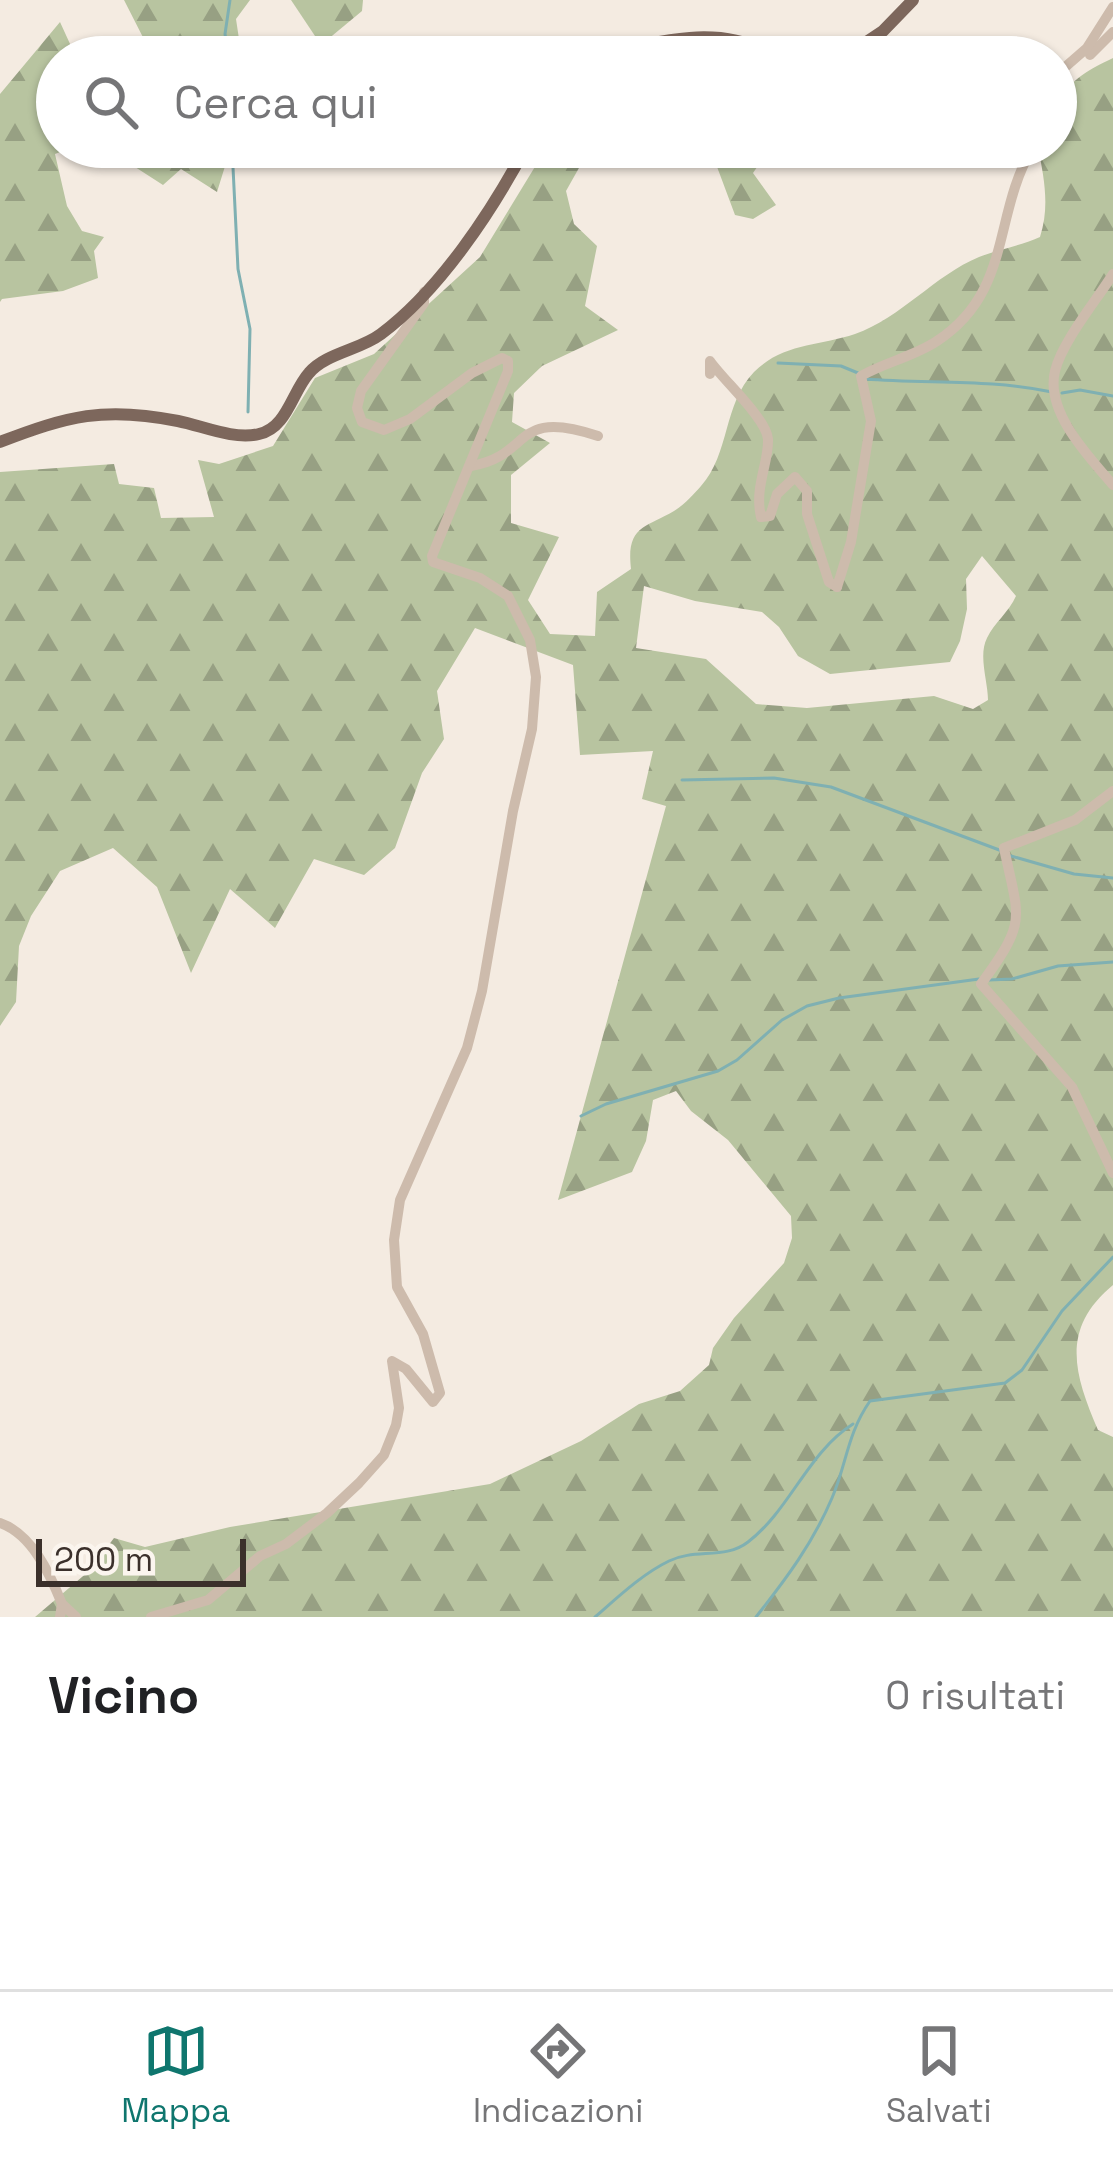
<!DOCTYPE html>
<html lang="it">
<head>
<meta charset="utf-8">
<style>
  body { margin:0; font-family:"Space Grotesk",sans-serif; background:#f2f2f2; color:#202124 }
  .scale { position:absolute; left:36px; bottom:30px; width:210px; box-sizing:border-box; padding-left:12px; border:6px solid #3b302b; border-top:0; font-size:33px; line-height:42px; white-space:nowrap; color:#3b302b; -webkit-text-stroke:9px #fbf5ee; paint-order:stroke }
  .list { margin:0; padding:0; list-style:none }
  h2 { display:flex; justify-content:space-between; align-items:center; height:156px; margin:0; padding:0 48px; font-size:51px }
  h2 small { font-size:39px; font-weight:400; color:#757577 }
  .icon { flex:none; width:66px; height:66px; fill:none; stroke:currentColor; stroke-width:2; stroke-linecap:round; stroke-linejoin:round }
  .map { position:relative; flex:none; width:1113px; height:1617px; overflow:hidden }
  .search { position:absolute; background:#fff; box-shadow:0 3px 9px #0004; left:36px; right:36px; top:36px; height:132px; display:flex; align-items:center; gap:30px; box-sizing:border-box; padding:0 42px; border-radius:66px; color:#757577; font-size:45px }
  .sheet { height:372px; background:#fff }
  nav { display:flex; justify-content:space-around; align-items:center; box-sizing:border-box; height:168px; border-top:3px solid #e0e0e0; background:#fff; font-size:33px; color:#757577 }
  nav a { display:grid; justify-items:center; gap:6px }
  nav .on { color:#0f766e }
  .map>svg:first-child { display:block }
  .forest { fill:url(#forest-firs); fill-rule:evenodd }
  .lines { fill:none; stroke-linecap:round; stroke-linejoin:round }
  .stream { stroke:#7fb0b2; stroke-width:3 }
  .minor { stroke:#cdbbac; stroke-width:10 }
  .major { stroke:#7d675c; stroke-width:12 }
</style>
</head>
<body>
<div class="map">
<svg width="1113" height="1617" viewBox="0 0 1113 1617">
  <defs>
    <pattern id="forest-firs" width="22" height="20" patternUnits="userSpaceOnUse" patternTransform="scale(3)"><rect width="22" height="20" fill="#b8c4a0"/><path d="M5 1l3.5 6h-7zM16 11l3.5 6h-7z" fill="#97a083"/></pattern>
  </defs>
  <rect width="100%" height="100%" fill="#f4ebe1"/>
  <g class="forest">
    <polygon points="124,0 250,0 236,19 239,39 256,57 153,57"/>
    <polygon points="291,0 363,0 362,11 321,45"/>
    <polygon points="60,22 76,57 57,57 57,147 73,147 55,154 67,206 82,231 104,237 94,251 98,278 63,291 2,299 0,302 0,94"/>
    <path d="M1113,58V1285C1060,1329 1074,1374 1098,1430L1113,1437V1617H35L89,1571L114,1538L145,1547L230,1527L490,1484L581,1441L639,1404L680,1391L709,1365L713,1348L734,1318L784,1263L792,1238L791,1216L728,1140L691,1111L676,1091L653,1100L646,1141L632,1172L558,1200L666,806L642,799L653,751L580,755L573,665L475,628L437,691L444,739L422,773L395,848L364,875L314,859L275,928L230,889L191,973L157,887L113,848L60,871L31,916L19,946L16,1002L0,1026V472L114,464L119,484L154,488L161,518L214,517L198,460L219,464L273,446L315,378L374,354L480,257L547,147H578L584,159L566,191L574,224L597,246L585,306L618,330L542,366L514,393L512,422L550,443L511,475V523L559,537L528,600L550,634L595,636L597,592L631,569C626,526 645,528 674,511C684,505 694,494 701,486C730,454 723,404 754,372C783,343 819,346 855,334C901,318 935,275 979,257C999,249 1020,246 1040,237C1050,206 1044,178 1038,147H1056C1056,94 1064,81 1113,58ZM982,556L1016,596C1009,612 994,623 987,638C978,656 988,681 988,700L973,709L934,696L807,708L756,704L706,659L636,648L644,586L695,601L762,612L779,627L798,656L830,674L950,662L960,641L967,609L966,579Z"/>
    <polygon points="104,147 231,147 217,192 181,169 163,185"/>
    <polygon points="719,147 771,147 753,173 776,205 753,219 735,215 713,156"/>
  </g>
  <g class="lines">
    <g class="stream">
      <polyline points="229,57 225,34 230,0"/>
      <polyline points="232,147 238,269 250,329 248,412"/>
      <polyline points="778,363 841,366 858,373"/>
      <path d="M865,379C928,384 991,379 1052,392"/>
      <polyline points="1062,393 1080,390 1113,396"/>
      <polyline points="682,780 774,778 831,787 1002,851"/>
      <polyline points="1011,856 1074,874 1113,878"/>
      <polyline points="989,980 1012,979 1058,966 1113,962"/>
      <polyline points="581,1116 606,1104 718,1071 737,1060 782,1020 807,1006 839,998 979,979"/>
      <path d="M595,1617C617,1598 642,1574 669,1561C695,1548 725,1560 748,1542C790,1510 808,1452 853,1424"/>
      <path d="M756,1617C786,1579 813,1543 832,1498C847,1463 847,1434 870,1401L1005,1383L1022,1370L1062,1311L1113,1257"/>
    </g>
    <g class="minor">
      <polyline points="1090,55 1113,32"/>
      <polyline points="1056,75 1087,48 1113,7"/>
      <path d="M1113,274C1096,301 1062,342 1055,371C1045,412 1089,457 1113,485"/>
      <path d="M710,374V361C723,380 766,418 768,439C769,463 754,487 761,517L770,516L777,494L795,477L807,491V514L829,582L837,587"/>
      <path d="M471,466C533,456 511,407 598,436"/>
      <path d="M837,587L851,542L871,421L861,376C885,362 913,357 937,341C1013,291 992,215 1033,147"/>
      <path d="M1113,791L1075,820L1004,848C1019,920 1028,920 981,984L1072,1087L1113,1173"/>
      <path d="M0,1523C32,1534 50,1574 62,1604"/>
      <polyline points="60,1617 62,1604 76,1617"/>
      <polyline points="151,1617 208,1600 260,1556 286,1544 327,1513 359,1483 384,1455 396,1425 399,1408 392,1361 406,1369 433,1402 440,1393 423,1334 397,1287 394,1240 400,1200 467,1048 482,991 513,811 532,729 536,677 530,640 508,596 480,578 433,562 432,556 508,371 508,361 502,358 472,373 410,419 384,430 362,422 357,408 361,391 424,303 424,292"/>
    </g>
    <g class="major">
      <path d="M604,57C653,40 728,23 771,57"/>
      <polyline points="844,57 883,31 913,0"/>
      <path d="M0,442C68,416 104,406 178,421C203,426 233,440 259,434C287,428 292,392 309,373C326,353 360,350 381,334C440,290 492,211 526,147"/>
    </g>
  </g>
</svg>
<div class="scale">200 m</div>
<div class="search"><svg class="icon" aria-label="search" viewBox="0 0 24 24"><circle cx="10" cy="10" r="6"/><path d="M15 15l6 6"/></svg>Cerca qui</div>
</div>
<section class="sheet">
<h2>Vicino<small>0 risultati</small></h2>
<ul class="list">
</ul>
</section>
<nav>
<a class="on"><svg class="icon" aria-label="map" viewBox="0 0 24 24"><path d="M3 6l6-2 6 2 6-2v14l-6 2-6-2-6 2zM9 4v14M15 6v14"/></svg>Mappa</a>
<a><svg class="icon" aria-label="directions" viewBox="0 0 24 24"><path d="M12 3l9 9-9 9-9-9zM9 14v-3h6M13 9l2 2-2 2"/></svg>Indicazioni</a>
<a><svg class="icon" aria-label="saved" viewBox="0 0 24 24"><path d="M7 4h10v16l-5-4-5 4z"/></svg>Salvati</a>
</nav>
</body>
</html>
